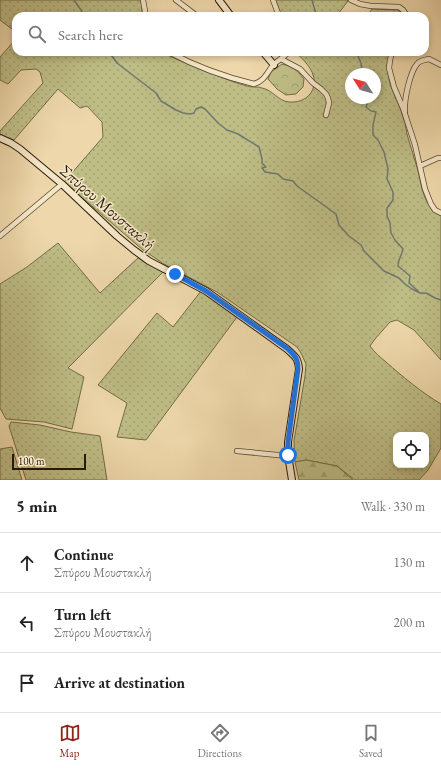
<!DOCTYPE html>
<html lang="en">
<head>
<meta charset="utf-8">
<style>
  body { margin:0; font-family:"EB Garamond",serif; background:#f6f6f6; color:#222 }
  .controls { position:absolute; right:12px; bottom:12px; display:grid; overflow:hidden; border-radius:8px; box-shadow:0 2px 6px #0003 }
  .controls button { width:36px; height:36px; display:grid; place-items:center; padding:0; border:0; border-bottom:1px solid #e0e0e0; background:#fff; color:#222; font:20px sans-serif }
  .compass { position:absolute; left:345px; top:68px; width:36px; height:36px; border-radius:50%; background:#fff; box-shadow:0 2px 6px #0003; rotate:307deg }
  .scale { position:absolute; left:12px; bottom:10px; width:74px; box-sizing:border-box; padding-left:4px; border:2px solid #291a07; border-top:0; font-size:11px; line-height:14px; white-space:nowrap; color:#291a07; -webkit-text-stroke:3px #f4e6c8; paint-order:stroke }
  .stop { position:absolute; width:12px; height:12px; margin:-9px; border:3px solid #1a73e8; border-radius:50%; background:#fff }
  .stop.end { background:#1a73e8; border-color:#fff; box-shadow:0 1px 4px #0008 }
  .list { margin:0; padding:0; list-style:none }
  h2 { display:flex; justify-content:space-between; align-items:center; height:52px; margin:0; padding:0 16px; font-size:17px }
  h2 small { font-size:13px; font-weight:400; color:#767676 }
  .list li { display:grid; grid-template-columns:26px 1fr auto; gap:12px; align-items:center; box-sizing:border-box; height:60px; padding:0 16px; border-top:1px solid #e0e0e0 }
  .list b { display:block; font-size:15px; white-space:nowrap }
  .list p { margin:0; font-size:13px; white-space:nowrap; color:#767676 }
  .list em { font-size:13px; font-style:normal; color:#767676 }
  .icon { flex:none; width:22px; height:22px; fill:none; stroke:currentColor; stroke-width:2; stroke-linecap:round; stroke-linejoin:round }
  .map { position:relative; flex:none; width:441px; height:480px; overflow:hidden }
  .search { position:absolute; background:#fff; box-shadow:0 2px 6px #0003; left:12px; right:12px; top:12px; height:44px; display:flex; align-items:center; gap:10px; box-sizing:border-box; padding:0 14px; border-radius:12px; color:#767676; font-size:15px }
  .sheet { height:232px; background:#fff }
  nav { display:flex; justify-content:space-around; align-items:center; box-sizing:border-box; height:56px; border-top:1px solid #e0e0e0; background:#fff; font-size:11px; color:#767676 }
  nav a { display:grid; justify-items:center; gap:2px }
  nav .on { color:#8f2418 }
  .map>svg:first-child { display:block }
  .grass { fill:url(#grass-dots); stroke:#746c46; fill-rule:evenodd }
  .forest { fill:url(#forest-firs); stroke:#746c46 }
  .park { fill:url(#park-crowns); stroke:#746c46 }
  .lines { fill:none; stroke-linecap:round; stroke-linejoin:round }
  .stream { stroke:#6f796e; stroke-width:1.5 }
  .street-casing { stroke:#5a4a30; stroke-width:6 }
  .secondary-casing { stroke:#291a07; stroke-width:8 }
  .street { stroke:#f4e6c8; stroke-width:4.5 }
  .secondary { stroke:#f4e6c8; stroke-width:6 }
  .route { stroke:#1a73e8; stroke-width:5 }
  .labels { text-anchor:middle; stroke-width:3; stroke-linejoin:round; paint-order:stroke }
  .street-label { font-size:16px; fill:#291a07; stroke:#f4e6c8 }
</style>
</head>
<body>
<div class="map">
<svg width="441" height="480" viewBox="0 0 441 480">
  <defs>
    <pattern id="grass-dots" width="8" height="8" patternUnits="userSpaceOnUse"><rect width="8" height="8" fill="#bebd86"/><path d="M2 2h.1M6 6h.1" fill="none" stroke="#a3a272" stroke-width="1.8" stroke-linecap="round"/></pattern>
    <pattern id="forest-firs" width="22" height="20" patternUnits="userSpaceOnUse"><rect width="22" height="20" fill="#bebd86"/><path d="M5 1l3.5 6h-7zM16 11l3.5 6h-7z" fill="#a3a272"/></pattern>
    <pattern id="park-crowns" width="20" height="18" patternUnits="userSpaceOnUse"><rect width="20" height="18" fill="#bebd86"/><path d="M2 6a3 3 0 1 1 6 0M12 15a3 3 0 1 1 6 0" fill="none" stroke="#a3a272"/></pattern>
  </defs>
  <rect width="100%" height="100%" fill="#eed8ab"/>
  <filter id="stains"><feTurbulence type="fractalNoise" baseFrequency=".005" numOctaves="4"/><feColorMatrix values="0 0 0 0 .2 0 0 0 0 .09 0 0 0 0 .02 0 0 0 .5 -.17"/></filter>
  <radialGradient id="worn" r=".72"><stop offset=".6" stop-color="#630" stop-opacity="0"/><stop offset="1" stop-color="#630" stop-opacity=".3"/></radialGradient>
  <g class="grass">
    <polygon points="0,0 140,0 142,5 142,16 16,16 16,32 0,20"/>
    <polygon points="274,0 347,0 348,1 338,14 341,16 280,16"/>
    <polygon points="372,9 397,10 403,13 404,16 367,16"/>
    <path d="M16,39V52H161C178,60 195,67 212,74C224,78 235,83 247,86C252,88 258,86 262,88C273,90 278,101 289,102C301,103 312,97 314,85C316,71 304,60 295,52H390C388,59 387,66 388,73C389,88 399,102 403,117C406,124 406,133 409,141C411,149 414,156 416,164C422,182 421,206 441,214V360L414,330L397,320L390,322L375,339L370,346C374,352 380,357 386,362C403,377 421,392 441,404V448L428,470L419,480H355L337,466L306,460L295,462L294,441L305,376L306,364L301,353L297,347L217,292L164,264L143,250L64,182L103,137L102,122L87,106L80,108L58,89L14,140L0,135V131L43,83L40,72L36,69L21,70L8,84L0,80V57ZM351,74H375V98H351ZM396,435H426V465H396Z"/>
    <polygon points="58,243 100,293 139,257 163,272 68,368 84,377 72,429 44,422 6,419 0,408 0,284 27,267"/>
    <polygon points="201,291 237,317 146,440 117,437 127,403 98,385 157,313 173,327"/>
    <polygon points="11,422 40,425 71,432 100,436 107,480 26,480 9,426"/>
    <polygon points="12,447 22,480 0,480 0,449"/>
  </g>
  <polygon class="forest" points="306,460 337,466 353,480 299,480 295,462"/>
  <path class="park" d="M282,64C293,67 296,69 304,79L303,87L296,94L286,95L277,89L268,79L271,72Z"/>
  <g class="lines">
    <g class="stream">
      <polyline points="74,0 81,10 83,16"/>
      <polyline points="312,0 316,14 323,16"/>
      <polyline points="109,52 117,63 156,93 161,101 176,110 183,113 190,114 194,113 196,109 201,107 205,109 218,123 227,130 238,134 259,147 262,159 262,163 266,167 262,168 265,172 278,174 283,179 293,181 297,186 336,214 339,225 349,236 361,245 364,251 384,271 399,278 405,284 412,289 420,293 426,293 435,298 441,300"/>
      <path d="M356,52C360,60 363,65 361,74"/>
      <path d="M368,98L369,99L366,107L371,111L376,112L373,125V135L378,140L384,152L388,169L387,179L393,192V200L387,208V216L390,223L391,233L395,240L403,249C402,256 398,258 398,266L410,276L409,283L418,291"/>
    </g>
    <defs>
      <g id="street">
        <polyline points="143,0 145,11 144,16"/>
        <polyline points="176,0 197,16"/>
        <polyline points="273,0 279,16"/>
        <polyline points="351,0 360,4 371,6 399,7 403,10 407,16"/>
        <polyline points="220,16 229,13"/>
        <path d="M169,52C195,66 225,77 254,84C265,81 267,72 274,64C279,60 285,56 289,52"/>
        <polyline points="392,52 390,60 389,68 394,87 403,108 415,145 425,189 431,204 435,210 441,213"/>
        <polyline points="281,59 300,69 313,83 321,89 326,94 328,98 329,103 326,115"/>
        <path d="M405,111C404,100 410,72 417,64C420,60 424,60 429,59L441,65"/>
        <polyline points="420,166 438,158 441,158"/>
        <polyline points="0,236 62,184"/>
        <polyline points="237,451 288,456"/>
      </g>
      <g id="secondary">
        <polyline points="219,0 231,16"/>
        <polyline points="263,52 274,65"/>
        <path d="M0,138L11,143L20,149L62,184L117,236L134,250L149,261L206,291L287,349C295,356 298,358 299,369L288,442V455L292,480"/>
      </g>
    </defs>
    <use href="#street" class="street-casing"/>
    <use href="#secondary" class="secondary-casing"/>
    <use href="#street" class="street"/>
    <use href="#secondary" class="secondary"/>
  </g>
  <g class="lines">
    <path class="route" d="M175,274L206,291L288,349C295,356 298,358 298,369L288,442V455"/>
  </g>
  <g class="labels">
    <g class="street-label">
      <text transform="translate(108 207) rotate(41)" y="6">Σπύρου Μουστακλή</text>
    </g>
  </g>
  <rect width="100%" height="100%" filter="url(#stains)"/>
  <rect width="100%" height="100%" fill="url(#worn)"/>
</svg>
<div class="controls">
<button><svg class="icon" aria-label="locate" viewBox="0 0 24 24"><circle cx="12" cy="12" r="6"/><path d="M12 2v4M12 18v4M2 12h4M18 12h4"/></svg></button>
</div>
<svg class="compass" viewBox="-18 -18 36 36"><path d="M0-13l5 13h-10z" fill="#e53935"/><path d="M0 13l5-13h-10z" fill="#767676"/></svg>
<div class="scale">100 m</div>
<div class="stop" style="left:288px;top:455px"></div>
<div class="stop end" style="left:175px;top:274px"></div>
<div class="search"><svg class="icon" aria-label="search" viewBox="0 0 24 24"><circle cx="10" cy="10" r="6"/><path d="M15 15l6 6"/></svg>Search here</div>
</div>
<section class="sheet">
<h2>5 min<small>Walk · 330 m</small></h2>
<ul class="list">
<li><svg class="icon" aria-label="ahead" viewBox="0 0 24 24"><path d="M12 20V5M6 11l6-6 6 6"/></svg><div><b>Continue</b><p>Σπύρου Μουστακλή</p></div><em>130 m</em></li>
<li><svg class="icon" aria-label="left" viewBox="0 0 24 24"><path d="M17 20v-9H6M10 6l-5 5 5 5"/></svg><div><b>Turn left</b><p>Σπύρου Μουστακλή</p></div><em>200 m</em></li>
<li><svg class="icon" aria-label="arrive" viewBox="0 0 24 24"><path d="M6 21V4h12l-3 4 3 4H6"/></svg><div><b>Arrive at destination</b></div></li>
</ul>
</section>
<nav>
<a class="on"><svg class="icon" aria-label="map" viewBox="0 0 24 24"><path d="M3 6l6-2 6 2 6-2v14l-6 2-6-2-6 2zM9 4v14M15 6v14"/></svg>Map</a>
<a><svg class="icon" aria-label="directions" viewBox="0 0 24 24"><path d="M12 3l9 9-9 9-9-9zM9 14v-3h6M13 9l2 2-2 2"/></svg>Directions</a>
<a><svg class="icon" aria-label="saved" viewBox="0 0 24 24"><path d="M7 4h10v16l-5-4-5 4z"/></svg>Saved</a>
</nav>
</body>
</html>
